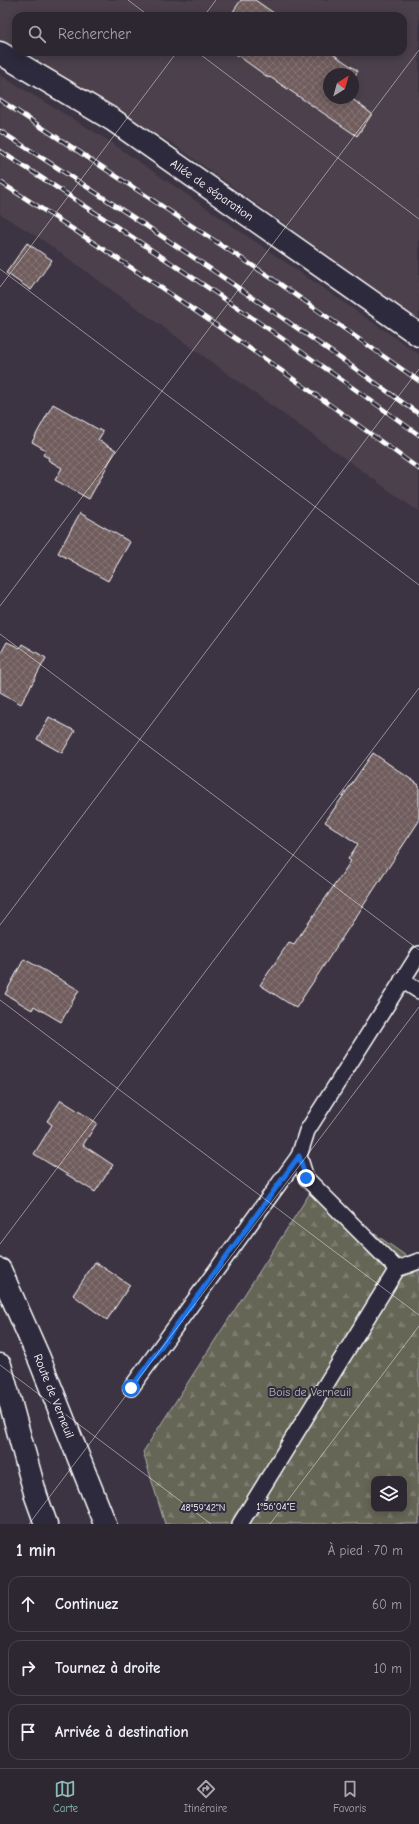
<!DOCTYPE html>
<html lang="fr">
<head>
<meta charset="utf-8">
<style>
  body { margin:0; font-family:"Comic Neue",sans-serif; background:#352f3a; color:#f1f3f6 }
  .controls { position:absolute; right:12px; bottom:12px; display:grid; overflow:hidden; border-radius:8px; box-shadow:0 2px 10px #0003 }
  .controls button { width:36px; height:36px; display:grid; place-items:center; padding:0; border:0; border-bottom:1px solid #48444d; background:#2d2732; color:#f1f3f6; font:20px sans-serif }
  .compass { position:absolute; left:323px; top:68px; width:36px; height:36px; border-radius:50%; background:#2d2732; box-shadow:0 2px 10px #0003; rotate:37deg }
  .stop { position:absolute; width:12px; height:12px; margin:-9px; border:3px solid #1a73e8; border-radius:50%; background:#fff }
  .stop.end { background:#1a73e8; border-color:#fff; box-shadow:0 1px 4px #0008 }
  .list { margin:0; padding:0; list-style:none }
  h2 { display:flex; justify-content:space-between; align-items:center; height:52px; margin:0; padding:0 16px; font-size:17px }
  h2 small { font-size:13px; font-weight:400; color:#a7a5ac }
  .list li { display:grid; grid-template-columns:26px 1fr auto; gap:12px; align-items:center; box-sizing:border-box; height:56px; margin:0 8px 8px; padding:0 8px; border:1px solid #48444d; border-radius:12px }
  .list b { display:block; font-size:15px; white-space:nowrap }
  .list em { font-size:13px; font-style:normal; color:#a7a5ac }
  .icon { flex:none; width:22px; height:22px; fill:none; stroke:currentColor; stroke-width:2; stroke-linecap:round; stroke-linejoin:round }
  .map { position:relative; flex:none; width:419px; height:1524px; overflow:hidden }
  .search { position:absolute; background:#2d2732; box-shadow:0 2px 10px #0003; left:12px; right:12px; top:12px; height:44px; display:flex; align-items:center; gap:10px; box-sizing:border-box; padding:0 14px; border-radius:12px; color:#a7a5ac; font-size:15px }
  .sheet { height:244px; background:#2d2732 }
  nav { display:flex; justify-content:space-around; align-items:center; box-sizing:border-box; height:56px; border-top:1px solid #48444d; background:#2d2732; font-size:11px; color:#a7a5ac }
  nav a { display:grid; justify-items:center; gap:2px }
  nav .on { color:#8bbbb9 }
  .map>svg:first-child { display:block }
  .built { fill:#4b404b; fill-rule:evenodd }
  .forest { fill:url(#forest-firs); stroke:#b2b2ab; fill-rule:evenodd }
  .building { fill:url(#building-cross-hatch); stroke:#fff }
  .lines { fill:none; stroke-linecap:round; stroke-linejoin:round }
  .lane-casing { stroke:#fff; stroke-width:18 }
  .street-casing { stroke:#fff; stroke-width:25 }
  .secondary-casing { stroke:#fff; stroke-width:25 }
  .lane { stroke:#2f2a3d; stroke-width:15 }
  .street { stroke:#2f2a3d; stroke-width:22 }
  .secondary { stroke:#2f2a3d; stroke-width:22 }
  .rail-casing { stroke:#fff; stroke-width:4.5 }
  .rail { stroke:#2f2a3d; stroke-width:3; stroke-dasharray:9; stroke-linecap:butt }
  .route { stroke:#1a73e8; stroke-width:5 }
  .ticks { fill:none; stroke:#fff; stroke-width:1; stroke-opacity:0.45 }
  .labels { text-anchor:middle; stroke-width:4; stroke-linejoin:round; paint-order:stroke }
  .street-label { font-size:12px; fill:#fff; stroke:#2f2a3d }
  .park-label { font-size:12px; fill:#babab3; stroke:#2f2a3d }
  .ticks-label { font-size:10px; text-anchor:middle; fill:#fff; stroke:#2f2a3d; stroke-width:4; stroke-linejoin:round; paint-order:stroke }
</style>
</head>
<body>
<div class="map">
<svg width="419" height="1524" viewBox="0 0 419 1524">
  <defs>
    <pattern id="forest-firs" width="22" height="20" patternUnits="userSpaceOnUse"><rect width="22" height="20" fill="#656657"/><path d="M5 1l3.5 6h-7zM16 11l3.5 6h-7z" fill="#7c7d70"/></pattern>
    <pattern id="building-cross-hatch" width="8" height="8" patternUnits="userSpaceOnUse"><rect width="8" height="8" fill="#6f5b5d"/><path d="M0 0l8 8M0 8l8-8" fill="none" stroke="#857475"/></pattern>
  </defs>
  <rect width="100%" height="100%" fill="#3c3443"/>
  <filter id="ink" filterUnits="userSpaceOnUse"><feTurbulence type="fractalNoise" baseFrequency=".025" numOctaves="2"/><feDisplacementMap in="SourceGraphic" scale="8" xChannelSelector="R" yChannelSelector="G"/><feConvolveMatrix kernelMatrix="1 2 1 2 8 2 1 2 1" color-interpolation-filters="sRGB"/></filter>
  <g filter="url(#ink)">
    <g class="built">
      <path d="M0,0H419V321L172,143L0,49ZM16,16H403V52H16ZM329,74H353V98H329Z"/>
      <polygon points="0,75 106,139 419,354 419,512 44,241 0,214"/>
    </g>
    <path class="forest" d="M312,1190L419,1265V1524H165L143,1452ZM374,1479H404V1509H374Z"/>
    <g class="building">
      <polygon points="241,0 255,0 278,16 230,16"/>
      <polygon points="233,52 330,52 358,71 353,78 353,74 329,74 329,98 351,98 372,114 357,136 270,77 269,78"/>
      <polygon points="27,243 52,260 31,290 6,273"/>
      <polygon points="53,404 103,432 98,440 116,450 89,499 55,480 62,468 48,460 49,458 43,455 46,450 32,442"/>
      <polygon points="80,513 130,542 108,581 58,553"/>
      <polygon points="7,642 20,648 22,644 46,658 21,704 0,692 0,655"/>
      <polygon points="49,717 75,731 62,753 37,739"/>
      <polygon points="373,753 419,785 419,821 296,1008 260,985 289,942 294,944 351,861 348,859 358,844 325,822"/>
      <polygon points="24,959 79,990 61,1022 34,1006 32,1010 5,994"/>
      <polygon points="61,1100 97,1123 83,1145 113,1165 95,1192 34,1154 52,1125 47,1121"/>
      <polygon points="95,1262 130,1285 107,1320 73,1295"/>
    </g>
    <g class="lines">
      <defs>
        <g id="lane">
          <polyline points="402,980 419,991"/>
          <polyline points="397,1269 306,1178 299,1156 307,1131 419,954"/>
          <polyline points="131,1388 299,1156"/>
          <polyline points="240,1524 397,1269 419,1261"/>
        </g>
        <polyline id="street" points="0,53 113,120 419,335"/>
        <g id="secondary">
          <polyline points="0,1270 39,1358 105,1524"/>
          <polyline points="0,1365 36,1496 46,1524"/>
        </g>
      </defs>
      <use href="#lane" class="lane-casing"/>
      <use href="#street" class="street-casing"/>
      <use href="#secondary" class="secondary-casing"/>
      <use href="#lane" class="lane"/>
      <use href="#street" class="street"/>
      <use href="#secondary" class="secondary"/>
      <defs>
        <g id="rail">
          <polyline points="0,100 273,279 419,381"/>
          <path d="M0,131C142,221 282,316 419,414"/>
          <path d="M0,151C142,242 282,336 419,435"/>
          <path d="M0,182C143,273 282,369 419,469"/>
        </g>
      </defs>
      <use href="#rail" class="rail-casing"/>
      <use href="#rail" class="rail"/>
    </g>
  </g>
  <g class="lines" filter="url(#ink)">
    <polyline class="route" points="131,1388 299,1156 306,1178"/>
  </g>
  <path class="ticks" d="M128,0L149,16M204,16L216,0M197,52L419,219M0,269L419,585M0,287L177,52M0,606L419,50M0,634L419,950M0,925L419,369M0,1000L419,1315M0,1244L419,688M0,1365L211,1524M29,1524L419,1007M270,1524L419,1326"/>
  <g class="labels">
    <g class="street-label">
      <text transform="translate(212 190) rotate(35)" y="4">Allée de séparation</text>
      <text transform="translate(54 1396) rotate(68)" y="4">Route de Verneuil</text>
    </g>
    <g class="park-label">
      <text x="310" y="1396">Bois de Verneuil</text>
    </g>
  </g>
  <g class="ticks-label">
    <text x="276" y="1510">1°56'04"E</text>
    <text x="203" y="1511">48°59'42"N</text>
  </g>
</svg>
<div class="controls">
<button><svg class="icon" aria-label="layers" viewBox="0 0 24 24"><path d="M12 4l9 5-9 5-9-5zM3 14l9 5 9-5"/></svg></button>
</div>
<svg class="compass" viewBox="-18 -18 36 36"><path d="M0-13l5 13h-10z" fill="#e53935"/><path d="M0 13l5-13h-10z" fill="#a7a5ac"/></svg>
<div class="stop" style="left:131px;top:1388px"></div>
<div class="stop end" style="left:306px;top:1178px"></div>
<div class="search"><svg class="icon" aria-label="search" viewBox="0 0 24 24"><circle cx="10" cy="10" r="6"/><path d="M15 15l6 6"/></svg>Rechercher</div>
</div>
<section class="sheet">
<h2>1 min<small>À pied · 70 m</small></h2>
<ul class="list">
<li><svg class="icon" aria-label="ahead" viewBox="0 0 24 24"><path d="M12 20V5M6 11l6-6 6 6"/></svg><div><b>Continuez</b></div><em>60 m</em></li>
<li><svg class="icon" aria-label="right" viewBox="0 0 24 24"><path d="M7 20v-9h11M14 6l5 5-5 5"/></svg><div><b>Tournez à droite</b></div><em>10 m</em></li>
<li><svg class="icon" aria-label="arrive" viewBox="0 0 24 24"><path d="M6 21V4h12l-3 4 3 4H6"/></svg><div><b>Arrivée à destination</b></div></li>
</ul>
</section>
<nav>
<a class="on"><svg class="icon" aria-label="map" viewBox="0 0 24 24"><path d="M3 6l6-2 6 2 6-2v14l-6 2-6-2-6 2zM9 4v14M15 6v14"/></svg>Carte</a>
<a><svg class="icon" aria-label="directions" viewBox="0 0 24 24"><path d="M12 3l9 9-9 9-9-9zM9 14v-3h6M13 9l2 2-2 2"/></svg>Itinéraire</a>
<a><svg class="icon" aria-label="saved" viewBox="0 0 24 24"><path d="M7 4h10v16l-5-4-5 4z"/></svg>Favoris</a>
</nav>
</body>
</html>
